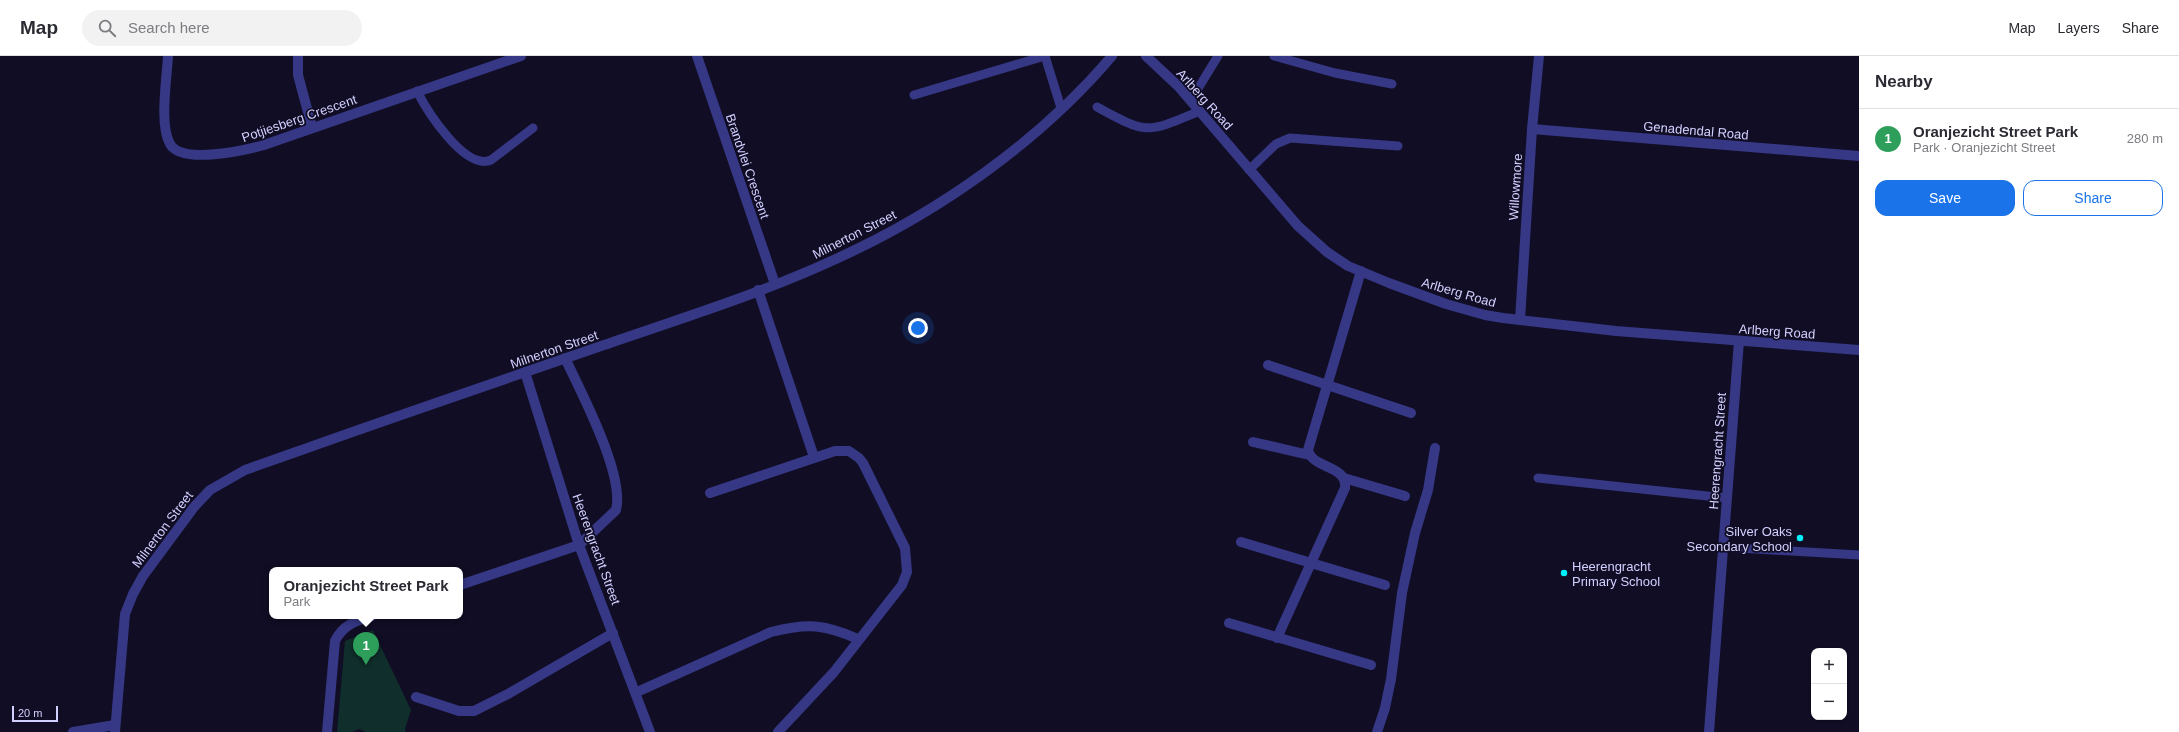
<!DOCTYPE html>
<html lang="en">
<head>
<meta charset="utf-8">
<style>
  body { margin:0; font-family:Arial,sans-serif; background:#f2f2f3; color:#2b2b33 }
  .controls { position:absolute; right:12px; bottom:12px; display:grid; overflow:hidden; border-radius:8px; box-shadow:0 1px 3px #0004 }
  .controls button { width:36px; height:36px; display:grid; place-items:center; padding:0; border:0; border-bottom:1px solid #e1e1e2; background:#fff; color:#2b2b33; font:20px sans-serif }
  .scale { position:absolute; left:12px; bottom:10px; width:46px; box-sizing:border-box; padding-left:4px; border:2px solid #d2d0ff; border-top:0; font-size:11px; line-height:14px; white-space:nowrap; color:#d2d0ff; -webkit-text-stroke:3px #100d24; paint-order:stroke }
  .you { position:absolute; left:918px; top:272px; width:14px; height:14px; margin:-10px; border:3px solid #fff; border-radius:50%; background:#1a73e8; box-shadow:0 0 0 6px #1a73e833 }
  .badge { display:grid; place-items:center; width:26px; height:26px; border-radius:50%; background:#1a73e8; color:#fff; font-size:13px; font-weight:700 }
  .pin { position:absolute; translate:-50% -33px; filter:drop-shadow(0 1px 2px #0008) }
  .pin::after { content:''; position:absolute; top:21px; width:14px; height:12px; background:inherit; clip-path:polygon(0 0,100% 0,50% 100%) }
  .popup { position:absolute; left:269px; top:511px; width:194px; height:52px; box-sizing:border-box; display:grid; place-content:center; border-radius:8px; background:#fff; filter:drop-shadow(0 1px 3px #0005); font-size:13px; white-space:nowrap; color:#7c7c81 }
  .popup b { font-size:15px; color:#2b2b33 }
  .popup::after { content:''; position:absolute; left:50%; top:100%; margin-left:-8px; border:8px solid transparent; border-top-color:#fff }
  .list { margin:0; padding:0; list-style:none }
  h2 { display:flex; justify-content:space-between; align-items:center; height:52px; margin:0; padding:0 16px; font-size:17px }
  h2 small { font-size:13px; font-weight:400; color:#7c7c81 }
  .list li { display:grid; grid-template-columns:26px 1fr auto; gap:12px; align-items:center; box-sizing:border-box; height:60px; padding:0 16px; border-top:1px solid #e1e1e2 }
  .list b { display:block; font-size:15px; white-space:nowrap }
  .list p { margin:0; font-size:13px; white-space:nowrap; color:#7c7c81 }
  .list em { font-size:13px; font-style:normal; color:#7c7c81 }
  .actions { display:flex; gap:8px; padding:12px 16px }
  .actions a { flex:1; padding:9px 0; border:1px solid #1a73e8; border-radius:12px; text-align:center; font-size:14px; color:#1a73e8 }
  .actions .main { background:#1a73e8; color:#fff }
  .icon { flex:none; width:22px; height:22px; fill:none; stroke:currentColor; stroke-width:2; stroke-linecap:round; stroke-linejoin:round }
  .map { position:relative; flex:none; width:1859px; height:676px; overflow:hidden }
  header { display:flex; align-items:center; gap:24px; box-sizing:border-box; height:56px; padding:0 20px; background:#fff; border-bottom:1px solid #e1e1e2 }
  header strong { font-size:19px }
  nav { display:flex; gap:22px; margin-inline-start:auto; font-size:14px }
  .search { width:280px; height:36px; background:#f2f2f3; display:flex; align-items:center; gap:10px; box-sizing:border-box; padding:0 14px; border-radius:22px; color:#7c7c81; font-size:15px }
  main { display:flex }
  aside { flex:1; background:#fff }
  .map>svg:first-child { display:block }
  .green { fill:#102e2b }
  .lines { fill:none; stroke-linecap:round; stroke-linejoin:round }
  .lane { stroke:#363785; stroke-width:9 }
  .street { stroke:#363785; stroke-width:10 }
  .poi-dot { fill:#00f0fb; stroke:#100d24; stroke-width:1.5 }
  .labels { text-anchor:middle; stroke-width:3.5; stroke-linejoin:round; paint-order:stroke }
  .street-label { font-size:13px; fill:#d2d0ff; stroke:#100d24 }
  .poi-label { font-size:13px; fill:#d2d0ff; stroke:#100d24; text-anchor:end }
</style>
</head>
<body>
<header>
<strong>Map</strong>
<div class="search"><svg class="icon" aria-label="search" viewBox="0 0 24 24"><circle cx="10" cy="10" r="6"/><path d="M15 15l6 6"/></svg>Search here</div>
<nav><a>Map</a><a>Layers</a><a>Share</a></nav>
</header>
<main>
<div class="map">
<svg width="1859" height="676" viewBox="0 0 1859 676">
  <rect width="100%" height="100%" fill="#100d24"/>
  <polygon class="green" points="373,574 411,654 405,673 406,676 366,676 359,673 352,676 337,676 345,585"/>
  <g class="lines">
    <g class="lane">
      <polyline points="1045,0 1061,52"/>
      <polyline points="1274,0 1335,17 1392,28"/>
      <path d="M417,35C427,55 465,115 491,104L533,72"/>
      <polyline points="914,39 1045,0"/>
      <polyline points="1191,44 1218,0"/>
      <path d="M1097,51C1148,79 1147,77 1200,55"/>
      <polyline points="1249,114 1276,88 1290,82 1398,90"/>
      <polyline points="1538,422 1726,442"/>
      <polyline points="1722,491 1859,499"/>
    </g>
    <g class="street">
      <path d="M168,0C167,22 159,69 170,88C182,109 245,94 264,89L521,0"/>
      <polyline points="298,0 298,19 312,71"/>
      <polyline points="697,0 775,228"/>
      <polyline points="1146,0 1178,30 1298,170 1327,196 1348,210 1389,227 1446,248 1485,259 1503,262 1616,275 1859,294"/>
      <polyline points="1532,73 1859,100"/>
      <polyline points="758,234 814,401"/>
      <polyline points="1520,264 1532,73 1539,0"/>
      <polyline points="1268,309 1411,357"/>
      <polyline points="525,316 579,489 650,676"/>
      <polyline points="1253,386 1309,399"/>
      <polyline points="1344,422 1405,440"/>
      <polyline points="710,437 835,395 849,395 859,402 863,407 905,492 907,516 902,529 834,616 778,676"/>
      <polyline points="1241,486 1385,529"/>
      <path d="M460,529L579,489L616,454C625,419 581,336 565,302"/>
      <polyline points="1229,567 1371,609"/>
      <path d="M1277,582L1345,432C1348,409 1312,413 1308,394L1361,215"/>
      <path d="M637,636L771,576C807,567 824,568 858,583"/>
      <polyline points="416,641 459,655 474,655 508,638 613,577"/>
      <polyline points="73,676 115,669"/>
      <path d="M115,676L125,558L133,538L143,520L194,451L210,434L245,414L293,397C396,360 500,325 604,289C682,262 763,237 838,202C939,156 1040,85 1112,0"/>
      <path d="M327,676L335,585C343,569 355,565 372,560"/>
      <polyline points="1377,676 1385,652 1391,623 1402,537 1415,477 1428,434 1435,392"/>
      <polyline points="1709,676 1739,285"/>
    </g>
  </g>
  <g class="poi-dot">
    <circle cx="1800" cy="482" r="4"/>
    <circle cx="1564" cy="517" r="4"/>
  </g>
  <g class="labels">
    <g class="street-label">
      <text transform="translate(1205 43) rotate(48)" y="5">Arlberg Road</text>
      <text transform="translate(299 62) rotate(-19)" y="5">Potjiesberg Crescent</text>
      <text transform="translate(1696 74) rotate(5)" y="5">Genadendal Road</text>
      <text transform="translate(748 110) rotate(71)" y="5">Brandvlei Crescent</text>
      <text transform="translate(1515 131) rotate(-86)" y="5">Willowmore</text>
      <text transform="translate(854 178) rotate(-27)" y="5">Milnerton Street</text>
      <text transform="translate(1459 236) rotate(16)" y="5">Arlberg Road</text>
      <text transform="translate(1777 275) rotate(4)" y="5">Arlberg Road</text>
      <text transform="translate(554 293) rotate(-19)" y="5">Milnerton Street</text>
      <text transform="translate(1717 395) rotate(-86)" y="5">Heerengracht Street</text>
      <text transform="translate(162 473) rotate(-53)" y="5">Milnerton Street</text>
      <text transform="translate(597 493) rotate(70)" y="5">Heerengracht Street</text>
    </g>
    <g class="poi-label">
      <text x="1792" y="480">Silver Oaks<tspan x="1792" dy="15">Secondary School</tspan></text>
      <text x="1572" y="515" text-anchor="start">Heerengracht<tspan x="1572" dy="15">Primary School</tspan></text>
    </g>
  </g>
</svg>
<div class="controls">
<button>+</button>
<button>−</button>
</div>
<div class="scale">20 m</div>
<div class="you"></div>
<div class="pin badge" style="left:366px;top:609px;background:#2e9e5b">1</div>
<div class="popup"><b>Oranjezicht Street Park</b>Park</div>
</div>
<aside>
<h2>Nearby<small></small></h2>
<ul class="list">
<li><span class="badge" style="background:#2e9e5b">1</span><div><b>Oranjezicht Street Park</b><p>Park · Oranjezicht Street</p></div><em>280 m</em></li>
</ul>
<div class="actions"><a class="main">Save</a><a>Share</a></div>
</aside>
</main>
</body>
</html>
